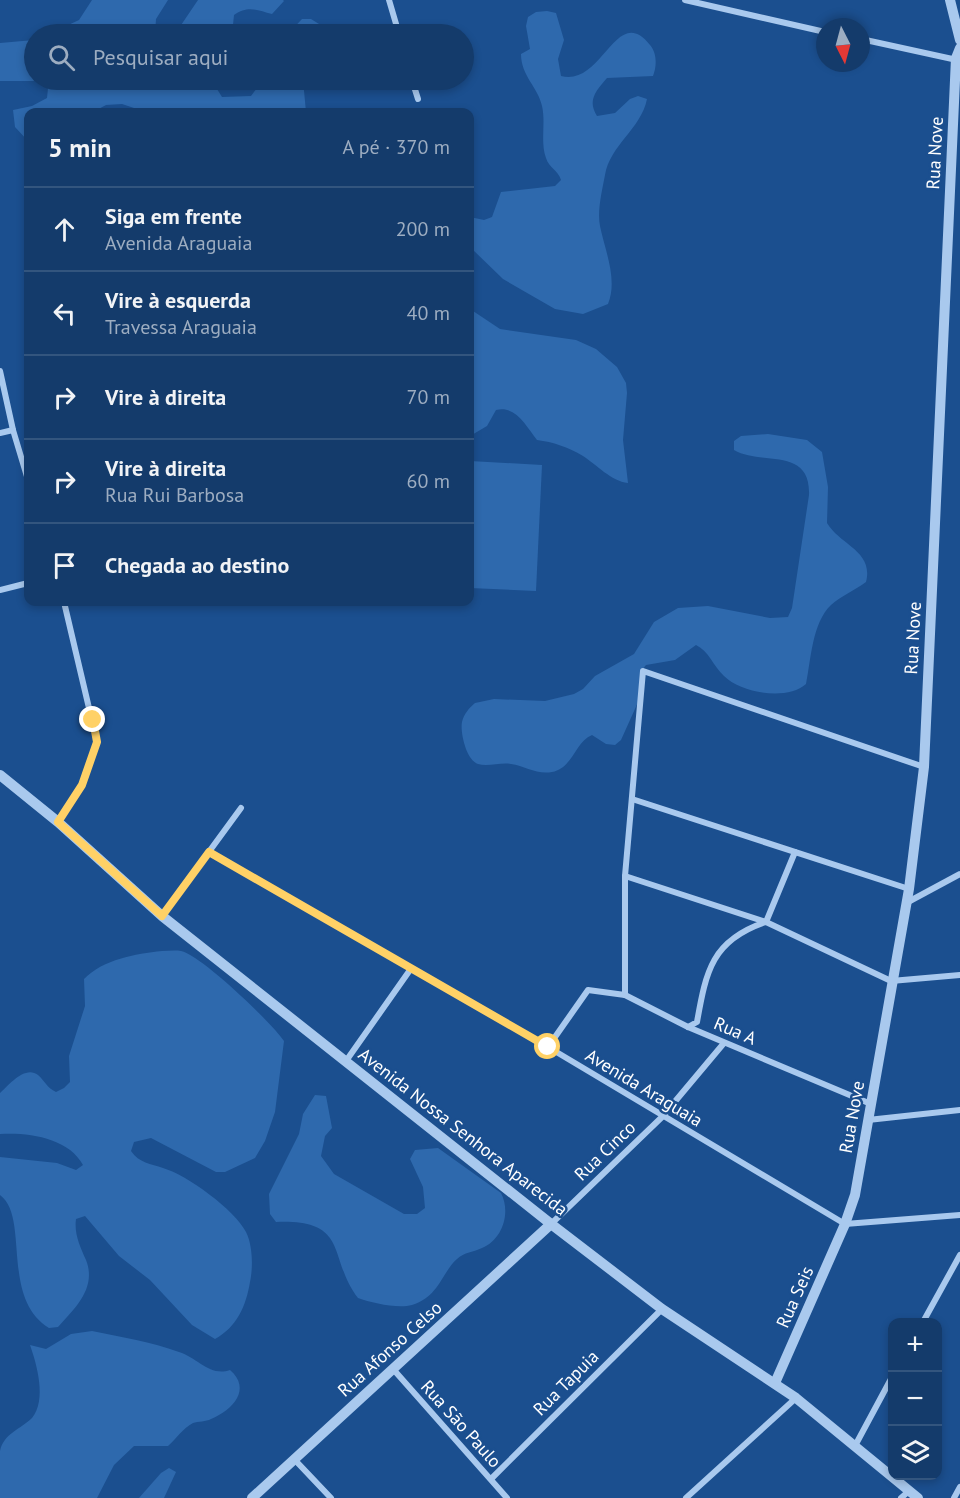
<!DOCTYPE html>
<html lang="pt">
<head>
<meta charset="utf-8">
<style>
  body { margin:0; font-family:"PT Sans",sans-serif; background:#1d4271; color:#f1f3f6 }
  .controls { position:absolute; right:18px; bottom:18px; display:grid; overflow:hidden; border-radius:12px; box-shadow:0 3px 9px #0003 }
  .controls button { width:54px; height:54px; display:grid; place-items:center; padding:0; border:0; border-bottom:2px solid #33557e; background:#143b6b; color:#f1f3f6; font:30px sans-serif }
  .compass { position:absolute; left:816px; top:18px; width:54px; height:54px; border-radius:50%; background:#143b6b; box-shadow:0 3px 9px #0003; rotate:174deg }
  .stop { position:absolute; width:18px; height:18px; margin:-14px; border:4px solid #ffd166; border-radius:50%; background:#fff }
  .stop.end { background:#ffd166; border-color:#fff; box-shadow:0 2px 6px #0008 }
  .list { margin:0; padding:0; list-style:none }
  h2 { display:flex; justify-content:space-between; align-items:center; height:78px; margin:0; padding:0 24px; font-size:26px }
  h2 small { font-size:20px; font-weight:400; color:#9dadc1 }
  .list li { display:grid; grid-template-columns:39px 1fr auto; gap:18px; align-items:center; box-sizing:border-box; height:84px; padding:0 24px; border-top:2px solid #33557e }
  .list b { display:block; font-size:22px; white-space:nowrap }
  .list p { margin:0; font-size:20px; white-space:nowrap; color:#9dadc1 }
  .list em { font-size:20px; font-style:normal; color:#9dadc1 }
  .icon { flex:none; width:33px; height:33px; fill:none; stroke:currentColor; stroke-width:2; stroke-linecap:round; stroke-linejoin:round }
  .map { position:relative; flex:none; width:960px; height:1498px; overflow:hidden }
  .search { position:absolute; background:#143b6b; box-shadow:0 3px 9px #0003; left:24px; top:24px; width:450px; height:66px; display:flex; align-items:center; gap:15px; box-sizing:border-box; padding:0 21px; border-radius:33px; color:#9dadc1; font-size:22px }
  .panel { position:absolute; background:#143b6b; box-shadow:0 3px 9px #0003; left:24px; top:108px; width:450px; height:498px; border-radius:12px }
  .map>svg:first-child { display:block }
  .green { fill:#2e69ad }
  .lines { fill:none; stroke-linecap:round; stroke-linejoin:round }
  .minor { stroke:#a9c9ee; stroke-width:6 }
  .tertiary { stroke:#a9c9ee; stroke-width:10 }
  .route { stroke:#ffd166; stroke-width:8 }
  .labels { text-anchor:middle; stroke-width:5; stroke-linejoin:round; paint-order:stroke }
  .street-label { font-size:18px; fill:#fff; stroke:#1b4f8f }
</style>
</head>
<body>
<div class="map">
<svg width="960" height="1498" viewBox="0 0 960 1498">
  <rect width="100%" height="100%" fill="#1b4f8f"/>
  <g class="green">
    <polygon points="92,0 168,0 156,19 155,34 49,34 79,20"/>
    <path d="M198,0H283L284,1L272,14C257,10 248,5 234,15L233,25L237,34H175Z"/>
    <path d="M547,11L556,13L564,40L558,59L561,76C603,87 616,2 650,45C657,53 657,66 653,76L607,78C596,91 587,100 597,116L615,113L630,99L638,96L647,99C641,129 610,145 605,175C602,191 597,211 600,226C605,251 618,279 608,304L583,314L555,309L503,279L470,247V217L484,220L492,217L501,192L555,186L561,180C558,170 549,168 546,158C540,141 546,123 542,106C538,87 521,76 521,54L530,49L526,26L528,17L536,12Z"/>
    <polygon points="302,19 311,19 319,24 325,34 288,34"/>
    <polygon points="34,40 34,80 227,80 217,89 222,97 251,96 263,80 303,80 306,112 146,112 122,104 106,105 93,112 28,112 28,141 15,127 13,110 32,106 47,98 48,88 41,81 0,81 0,43"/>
    <path d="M470,309L500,329L576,340L596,349L617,367L626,383L627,393L623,440L628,483C611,481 597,465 583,456C568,447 553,442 537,440C526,426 516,405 496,410L487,426L470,436Z"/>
    <path d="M768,434L807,440L822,452L828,487L827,523C840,545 874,551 866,582C855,590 841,596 831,605C812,623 811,660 806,684C787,701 741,693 724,676C713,666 709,651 696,645L675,660L646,665L641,671L639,700L621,740L615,745L606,744L592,735C575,742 573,768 552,772C537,775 525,766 511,764C501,762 488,767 478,764C466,760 460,732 462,722C464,714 469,708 475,703L494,699L545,701L574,694L583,689L595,676L634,654L654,622L678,608L708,606L770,618L788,617L792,608L809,495C811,446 761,466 734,450V441L741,436Z"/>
    <polygon points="470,461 542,465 536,591 470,588"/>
    <path d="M162,951C168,951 175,950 181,951C201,955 272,1023 284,1041L275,1112L265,1141L255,1158L225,1172H216L151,1138L134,1142L131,1151C139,1163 151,1164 163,1168C187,1175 235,1210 246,1232C253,1246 253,1268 250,1282C246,1306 237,1327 215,1339L192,1325L150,1280L119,1256L85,1216L76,1219C74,1234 80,1246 86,1260C97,1288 75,1308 58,1327L49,1328C0,1298 30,1217 0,1195V1157L57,1163L76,1170L83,1165C69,1138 28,1132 0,1134V1093C9,1085 25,1065 38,1075C45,1081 47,1088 56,1092L64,1088L70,1082L69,1056L85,1006L84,979C104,959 135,954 162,951Z"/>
    <path d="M315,1095L326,1096L332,1128L325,1136L321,1156L334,1174L404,1214H417L425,1208L423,1187L410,1159L415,1150L438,1148L501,1193C511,1212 503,1239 482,1248C474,1252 464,1252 457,1259C442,1272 439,1297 412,1305C398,1309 372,1303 358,1298C327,1258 351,1219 276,1222L270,1214L269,1194L299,1134L303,1114Z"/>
    <path d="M92,1331C122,1337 151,1342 179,1352C198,1358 210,1377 230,1370C252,1389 233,1410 211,1419C206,1422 198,1421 193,1423C183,1428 176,1439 168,1446H134L114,1465L97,1498H0C0,1484 0,1465 0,1451C4,1433 21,1429 32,1418C47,1400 37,1365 30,1345L46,1349L71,1334Z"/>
    <polygon points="169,1468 176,1472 164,1498 139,1498 161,1473"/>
  </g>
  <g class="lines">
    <g class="minor">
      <polyline points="389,0 399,34"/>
      <polyline points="685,0 825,32"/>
      <polyline points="861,39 957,60"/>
      <polyline points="412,80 418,99"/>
      <polyline points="0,371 13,430 28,480"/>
      <polyline points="0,433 13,430"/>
      <polyline points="0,590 28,583"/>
      <polyline points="632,799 909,889"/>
      <polyline points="58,822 82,785 97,742 64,602"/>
      <polyline points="209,852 548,1047 845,1224 960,1215"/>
      <polyline points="625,876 766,922 891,981 960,975"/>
      <polyline points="908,902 960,874"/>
      <polyline points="162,916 241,808"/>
      <polyline points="625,995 625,876 643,671 924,767"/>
      <path d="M688,1027L697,1022C706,971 712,940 766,922L795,852"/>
      <polyline points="548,1047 588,990 625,995 688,1027 871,1104"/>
      <polyline points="346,1061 410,970"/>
      <polyline points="868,1120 960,1110"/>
      <polyline points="551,1224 662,1117 724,1043"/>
      <polyline points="923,1322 960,1255"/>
      <polyline points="393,1369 507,1498"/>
      <polyline points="856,1444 892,1377"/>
      <polyline points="294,1459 331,1498"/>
      <polyline points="491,1479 662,1309"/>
      <polyline points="686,1498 796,1398"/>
      <polyline points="901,1498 909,1491"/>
      <polyline points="954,1498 960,1487"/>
    </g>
    <g class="tertiary">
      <polyline points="950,0 960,40"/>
      <polyline points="0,775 58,822 162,916 551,1224 662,1309 796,1398 918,1498"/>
      <polyline points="775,1383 845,1224 855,1195 909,889 924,767 956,58 960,48"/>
      <polyline points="252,1498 551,1224"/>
    </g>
  </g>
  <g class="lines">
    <polyline class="route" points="93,720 97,742 82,785 58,822 162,916 209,852 548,1047"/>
  </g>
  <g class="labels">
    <g class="street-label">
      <text transform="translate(935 153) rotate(-87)" y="6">Rua Nove</text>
      <text transform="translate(913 638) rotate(-87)" y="6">Rua Nove</text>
      <text transform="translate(735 1031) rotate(23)" y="6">Rua A</text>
      <text transform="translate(644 1088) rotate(31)" y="6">Avenida Araguaia</text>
      <text transform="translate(852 1117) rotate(-80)" y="6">Rua Nove</text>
      <text transform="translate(463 1132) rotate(38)" y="6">Avenida Nossa Senhora Aparecida</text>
      <text transform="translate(605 1151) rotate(-44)" y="6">Rua Cinco</text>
      <text transform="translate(795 1297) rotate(-66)" y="6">Rua Seis</text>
      <text transform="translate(390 1349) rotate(-42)" y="6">Rua Afonso Celso</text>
      <text transform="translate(566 1383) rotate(-45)" y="6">Rua Tapuia</text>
      <text transform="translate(461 1424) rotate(48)" y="6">Rua São Paulo</text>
    </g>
  </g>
</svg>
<div class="controls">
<button>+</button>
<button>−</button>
<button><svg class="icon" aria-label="layers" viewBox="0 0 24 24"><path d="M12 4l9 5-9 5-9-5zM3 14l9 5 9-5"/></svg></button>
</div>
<svg class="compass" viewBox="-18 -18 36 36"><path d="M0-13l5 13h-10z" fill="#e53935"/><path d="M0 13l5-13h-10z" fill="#9dadc1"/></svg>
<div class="stop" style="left:548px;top:1047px"></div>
<div class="stop end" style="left:93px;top:720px"></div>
<div class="search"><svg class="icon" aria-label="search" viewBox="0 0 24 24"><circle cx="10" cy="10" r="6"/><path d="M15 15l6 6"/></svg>Pesquisar aqui</div>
<section class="panel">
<h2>5 min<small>A pé · 370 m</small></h2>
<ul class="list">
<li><svg class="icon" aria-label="ahead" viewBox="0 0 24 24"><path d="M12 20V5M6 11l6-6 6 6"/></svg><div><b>Siga em frente</b><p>Avenida Araguaia</p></div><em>200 m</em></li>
<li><svg class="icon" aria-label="left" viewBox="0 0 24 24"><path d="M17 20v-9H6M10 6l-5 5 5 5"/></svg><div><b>Vire à esquerda</b><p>Travessa Araguaia</p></div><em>40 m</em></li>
<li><svg class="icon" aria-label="right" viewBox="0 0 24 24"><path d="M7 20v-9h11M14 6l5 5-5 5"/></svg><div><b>Vire à direita</b></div><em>70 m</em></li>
<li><svg class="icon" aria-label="right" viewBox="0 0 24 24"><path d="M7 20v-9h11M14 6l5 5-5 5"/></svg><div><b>Vire à direita</b><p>Rua Rui Barbosa</p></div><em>60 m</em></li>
<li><svg class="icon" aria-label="arrive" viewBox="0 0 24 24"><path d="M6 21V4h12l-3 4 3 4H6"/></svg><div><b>Chegada ao destino</b></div></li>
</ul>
</section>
</div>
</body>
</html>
